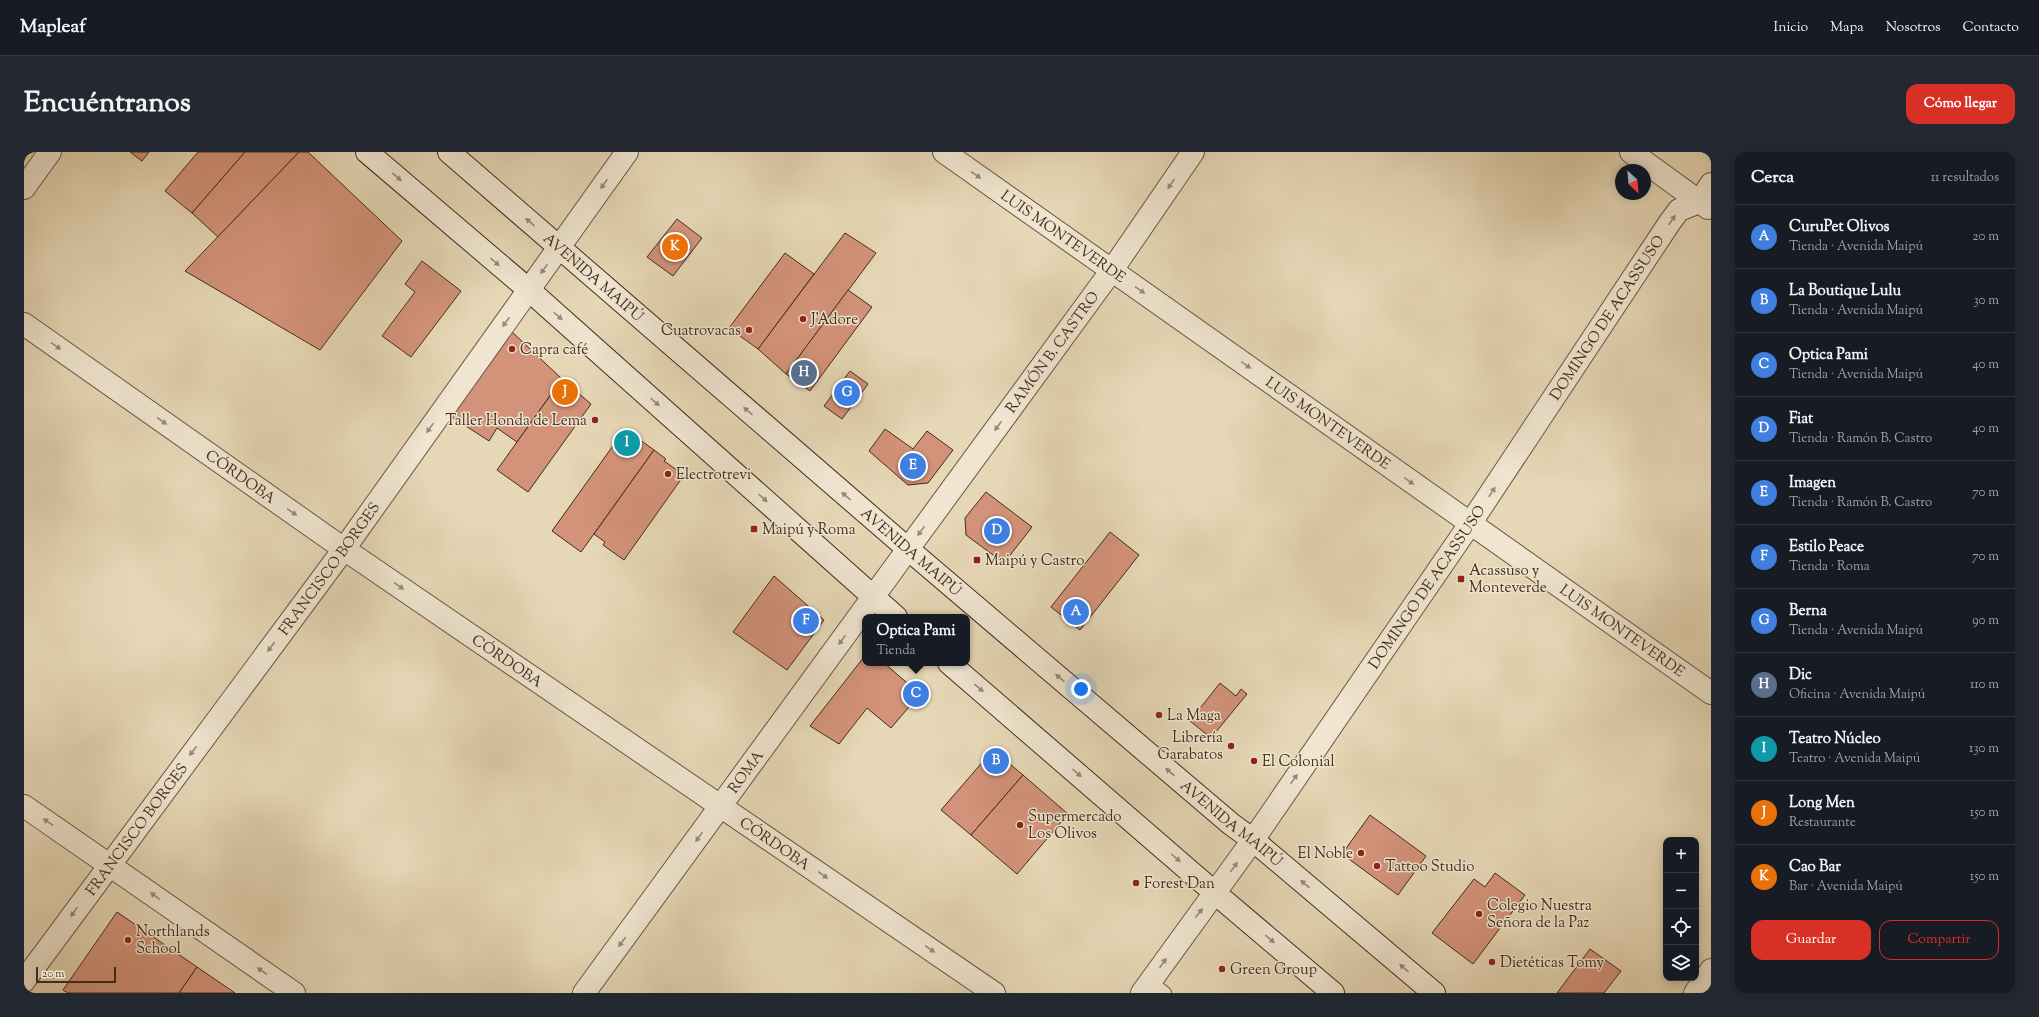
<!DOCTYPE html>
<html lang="es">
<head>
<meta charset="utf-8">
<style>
  body { margin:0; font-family:"Sorts Mill Goudy",serif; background:#242831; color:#f1f3f6 }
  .controls { position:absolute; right:12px; bottom:12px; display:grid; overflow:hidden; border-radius:8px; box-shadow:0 2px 10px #0003 }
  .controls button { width:36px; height:36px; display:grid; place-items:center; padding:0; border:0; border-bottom:1px solid #363941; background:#171b24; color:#f1f3f6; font:20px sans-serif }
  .compass { position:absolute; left:1591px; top:12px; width:36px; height:36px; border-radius:50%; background:#171b24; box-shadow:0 2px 10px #0003; rotate:154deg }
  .scale { position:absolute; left:12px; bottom:10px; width:80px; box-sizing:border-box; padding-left:4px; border:2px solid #422c1b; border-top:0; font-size:11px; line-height:14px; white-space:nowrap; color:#422c1b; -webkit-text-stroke:3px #efe5d0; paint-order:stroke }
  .you { position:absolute; left:1057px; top:537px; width:14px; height:14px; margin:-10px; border:3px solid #fff; border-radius:50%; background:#1a73e8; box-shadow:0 0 0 6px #1a73e833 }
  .badge { display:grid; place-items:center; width:26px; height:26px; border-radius:50%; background:#d93025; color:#fff; font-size:13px; font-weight:700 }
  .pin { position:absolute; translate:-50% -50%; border:2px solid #fff; box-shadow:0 1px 4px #0006 }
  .popup { position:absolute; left:838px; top:462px; width:108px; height:52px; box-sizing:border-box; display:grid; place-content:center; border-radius:8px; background:#171b24; filter:drop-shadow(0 1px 3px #0005); font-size:13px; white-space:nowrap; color:#9ea1a6 }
  .popup b { font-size:15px; color:#f1f3f6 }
  .popup::after { content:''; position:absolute; left:50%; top:100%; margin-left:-8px; border:8px solid transparent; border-top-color:#171b24 }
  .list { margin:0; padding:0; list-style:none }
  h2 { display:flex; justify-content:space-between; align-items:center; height:52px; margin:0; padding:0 16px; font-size:17px }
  h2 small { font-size:13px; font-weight:400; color:#9ea1a6 }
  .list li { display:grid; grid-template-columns:26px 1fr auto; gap:12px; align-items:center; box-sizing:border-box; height:64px; padding:0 16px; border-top:1px solid #363941 }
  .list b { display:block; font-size:15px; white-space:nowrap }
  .list p { margin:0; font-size:13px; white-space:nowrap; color:#9ea1a6 }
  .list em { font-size:13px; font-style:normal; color:#9ea1a6 }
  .actions { display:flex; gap:8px; padding:12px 16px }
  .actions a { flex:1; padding:9px 0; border:1px solid #d93025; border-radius:12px; text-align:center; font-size:14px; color:#d93025 }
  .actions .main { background:#d93025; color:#fff }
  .icon { flex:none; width:22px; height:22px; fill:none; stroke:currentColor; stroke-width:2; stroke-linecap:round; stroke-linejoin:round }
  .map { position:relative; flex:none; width:1687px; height:841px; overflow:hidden; border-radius:12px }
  header { display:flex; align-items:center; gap:24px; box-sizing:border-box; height:56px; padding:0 20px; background:#171b24; border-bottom:1px solid #363941 }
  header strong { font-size:19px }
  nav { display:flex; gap:22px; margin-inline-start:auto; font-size:14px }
  .intro { display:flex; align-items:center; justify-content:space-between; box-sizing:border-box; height:96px; padding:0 24px }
  h1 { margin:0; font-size:28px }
  .button { padding:10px 18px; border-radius:12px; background:#d93025; color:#fff; font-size:14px; font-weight:700 }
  main { display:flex; gap:24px; padding:0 24px }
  aside { flex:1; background:#171b24; border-radius:12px; box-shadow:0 2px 10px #0003 }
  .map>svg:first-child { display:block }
  .building { fill:#d3937a; stroke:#422c1b }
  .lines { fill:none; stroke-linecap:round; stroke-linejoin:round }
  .service-casing { stroke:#6b5742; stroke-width:14 }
  .minor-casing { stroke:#6b5742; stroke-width:24 }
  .tertiary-casing { stroke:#6b5742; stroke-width:24 }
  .secondary-casing { stroke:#422c1b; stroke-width:24 }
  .service { stroke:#efe5d0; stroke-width:12 }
  .minor { stroke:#efe5d0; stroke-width:22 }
  .tertiary { stroke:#efe5d0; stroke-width:22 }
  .secondary { stroke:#efe5d0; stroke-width:22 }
  .oneway { fill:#988876 }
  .poi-dot { fill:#8f2418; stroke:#efe5d0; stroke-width:1.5 }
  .labels { text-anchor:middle; stroke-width:3; stroke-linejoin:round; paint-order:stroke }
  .street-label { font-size:15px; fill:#422c1b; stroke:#efe5d0 }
  .poi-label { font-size:15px; fill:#422c1b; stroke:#efe5d0; text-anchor:start }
</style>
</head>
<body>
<header>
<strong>Mapleaf</strong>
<nav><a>Inicio</a><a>Mapa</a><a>Nosotros</a><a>Contacto</a></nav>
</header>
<div class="intro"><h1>Encuéntranos</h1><a class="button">Cómo llegar</a></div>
<main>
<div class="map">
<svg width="1687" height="841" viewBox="0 0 1687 841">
  <rect width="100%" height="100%" fill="#e6d7b6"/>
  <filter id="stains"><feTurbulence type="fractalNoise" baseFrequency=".005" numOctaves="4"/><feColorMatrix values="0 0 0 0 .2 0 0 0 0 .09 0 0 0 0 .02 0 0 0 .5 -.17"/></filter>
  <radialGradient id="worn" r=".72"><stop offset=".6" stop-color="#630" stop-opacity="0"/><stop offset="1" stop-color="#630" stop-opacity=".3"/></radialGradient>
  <g class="building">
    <polygon points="106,0 125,0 118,9"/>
    <polygon points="174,0 221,0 168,61 141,39"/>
    <polygon points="221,0 275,0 194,85 168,61"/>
    <polygon points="275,0 284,0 378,89 296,198 161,119"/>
    <polygon points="653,67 678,86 649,124 623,105"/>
    <polygon points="821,81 852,101 762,222 734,197"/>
    <polygon points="761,101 790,122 734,197 705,176"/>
    <polygon points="398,109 437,139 387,205 358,184 391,140 381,132"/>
    <polygon points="824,138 848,155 786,239 762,222"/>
    <polygon points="487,179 538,227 493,290 473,276 465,289 428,265"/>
    <polygon points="826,219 844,232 818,267 800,254"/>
    <polygon points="538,227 567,252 504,340 473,318"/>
    <polygon points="601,277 630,298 557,400 528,379"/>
    <polygon points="861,277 889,297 903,279 929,298 904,331 884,333 845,299"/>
    <polygon points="630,298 642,307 640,309 660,323 600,408 579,393 581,390 570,382"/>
    <polygon points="962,340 1008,375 980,411 942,383 941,366"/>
    <polygon points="1086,380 1115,403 1056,478 1027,455"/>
    <polygon points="750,424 800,468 763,518 709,480"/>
    <polygon points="840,505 841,511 860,511 896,542 867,576 843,556 815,592 786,574"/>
    <polygon points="1196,531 1212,544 1217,537 1223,542 1187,586 1166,569"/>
    <polygon points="969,598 999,623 947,683 917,658"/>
    <polygon points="999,623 1044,662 993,722 947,683"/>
    <polygon points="1346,663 1402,704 1374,743 1318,702"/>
    <polygon points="1471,721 1501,743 1449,812 1408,781 1450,727 1461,735"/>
    <polygon points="93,760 173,815 155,841 44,841 39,838"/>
    <polygon points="1566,797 1597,819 1580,841 1533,841"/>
    <polygon points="173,815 211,841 155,841"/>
  </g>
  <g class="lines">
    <defs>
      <polyline id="service" points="1126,829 1141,841"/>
      <g id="minor">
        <path id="s1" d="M920,0L1687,541"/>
        <polyline points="1607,0 1684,56"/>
        <polyline points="0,36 26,0"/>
        <path id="s2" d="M0,172L320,397L970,841"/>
        <path id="s3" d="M884,397L1088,118L1169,0"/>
        <polyline points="0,654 270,841"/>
        <path id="s4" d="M1229,688L1446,372L1646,70L1655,58L1675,50L1687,32"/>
        <path id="s5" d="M0,829L320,397L603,0"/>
      </g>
      <g id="tertiary">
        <path id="s6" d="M560,841L884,397"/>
        <polyline points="1118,841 1229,688"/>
        <polyline points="1671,841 1687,818"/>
      </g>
      <g id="secondary">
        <polyline points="343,0 505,138 872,465"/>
        <path id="s7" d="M425,0L884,397L1207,672L1229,688L1410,841"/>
        <polyline points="925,511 1191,741 1309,841"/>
      </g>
    </defs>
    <use href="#service" class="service-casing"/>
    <use href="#minor" class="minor-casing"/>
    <use href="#tertiary" class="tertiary-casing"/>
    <use href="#secondary" class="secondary-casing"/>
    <use href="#service" class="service"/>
    <use href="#minor" class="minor"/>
    <use href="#tertiary" class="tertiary"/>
    <use href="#secondary" class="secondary"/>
  </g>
  <defs><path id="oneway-solid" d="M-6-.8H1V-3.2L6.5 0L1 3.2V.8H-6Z"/></defs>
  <g class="oneway">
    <use href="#oneway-solid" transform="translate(952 23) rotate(35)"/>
    <use href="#oneway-solid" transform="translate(373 25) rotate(41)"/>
    <use href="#oneway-solid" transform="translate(580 32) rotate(125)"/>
    <use href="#oneway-solid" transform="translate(1147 32) rotate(124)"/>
    <use href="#oneway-solid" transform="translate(1648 68) rotate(-55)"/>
    <use href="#oneway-solid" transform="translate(506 70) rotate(-139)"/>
    <use href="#oneway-solid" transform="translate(471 110) rotate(41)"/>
    <use href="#oneway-solid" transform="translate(520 117) rotate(125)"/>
    <use href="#oneway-solid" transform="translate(1116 138) rotate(35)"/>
    <use href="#oneway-solid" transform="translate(534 164) rotate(42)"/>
    <use href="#oneway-solid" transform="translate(482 170) rotate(126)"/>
    <use href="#oneway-solid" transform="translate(32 194) rotate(35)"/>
    <use href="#oneway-solid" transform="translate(1222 213) rotate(35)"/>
    <use href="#oneway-solid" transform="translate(631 250) rotate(42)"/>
    <use href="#oneway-solid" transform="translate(724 259) rotate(-139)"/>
    <use href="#oneway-solid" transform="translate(138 269) rotate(35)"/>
    <use href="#oneway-solid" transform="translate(974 274) rotate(126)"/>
    <use href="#oneway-solid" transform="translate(406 276) rotate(126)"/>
    <use href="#oneway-solid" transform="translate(1385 329) rotate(35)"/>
    <use href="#oneway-solid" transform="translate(1468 340) rotate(-57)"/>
    <use href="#oneway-solid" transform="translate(822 344) rotate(-139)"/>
    <use href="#oneway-solid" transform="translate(739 346) rotate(42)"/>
    <use href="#oneway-solid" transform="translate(268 360) rotate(35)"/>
    <use href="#oneway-solid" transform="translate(897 379) rotate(126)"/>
    <use href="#oneway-solid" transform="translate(375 434) rotate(34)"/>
    <use href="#oneway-solid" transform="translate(818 488) rotate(126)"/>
    <use href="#oneway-solid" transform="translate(247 495) rotate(127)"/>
    <use href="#oneway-solid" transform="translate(1036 526) rotate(-139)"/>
    <use href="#oneway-solid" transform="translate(955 536) rotate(41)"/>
    <use href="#oneway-solid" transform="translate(169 599) rotate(127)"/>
    <use href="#oneway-solid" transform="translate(1146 620) rotate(-139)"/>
    <use href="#oneway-solid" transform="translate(1053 621) rotate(41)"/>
    <use href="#oneway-solid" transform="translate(1270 627) rotate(-55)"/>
    <use href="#oneway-solid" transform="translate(24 670) rotate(-145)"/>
    <use href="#oneway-solid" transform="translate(675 685) rotate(126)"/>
    <use href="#oneway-solid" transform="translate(1152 706) rotate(41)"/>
    <use href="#oneway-solid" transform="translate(1210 715) rotate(-54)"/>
    <use href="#oneway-solid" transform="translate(799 723) rotate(35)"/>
    <use href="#oneway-solid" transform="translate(1281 732) rotate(-140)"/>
    <use href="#oneway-solid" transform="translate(131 744) rotate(-145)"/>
    <use href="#oneway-solid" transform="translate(50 760) rotate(126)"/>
    <use href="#oneway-solid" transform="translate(1175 761) rotate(-52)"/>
    <use href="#oneway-solid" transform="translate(1246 787) rotate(40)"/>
    <use href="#oneway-solid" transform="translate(598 790) rotate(126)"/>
    <use href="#oneway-solid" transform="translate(906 797) rotate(35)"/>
    <use href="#oneway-solid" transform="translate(1139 811) rotate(-55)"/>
    <use href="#oneway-solid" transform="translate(1380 816) rotate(-140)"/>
    <use href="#oneway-solid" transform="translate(238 819) rotate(-145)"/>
  </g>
  <g class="poi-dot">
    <circle cx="779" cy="167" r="4"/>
    <circle cx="725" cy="178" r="4"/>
    <circle cx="488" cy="197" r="4"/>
    <circle cx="571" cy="268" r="4"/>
    <circle cx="644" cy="322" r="4"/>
    <rect x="726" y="373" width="8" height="8" rx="2"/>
    <rect x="949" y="404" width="8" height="8" rx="2"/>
    <rect x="1433" y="423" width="8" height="8" rx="2"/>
    <circle cx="1135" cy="563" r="4"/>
    <circle cx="1207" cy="594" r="4"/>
    <circle cx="1230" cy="609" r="4"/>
    <circle cx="996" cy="673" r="4"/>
    <circle cx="1337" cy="701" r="4"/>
    <circle cx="1353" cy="714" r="4"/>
    <circle cx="1112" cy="731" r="4"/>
    <circle cx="1455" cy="762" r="4"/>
    <circle cx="104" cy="788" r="4"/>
    <circle cx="1468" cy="810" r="4"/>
    <circle cx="1198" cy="817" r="4"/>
  </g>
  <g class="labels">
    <g class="street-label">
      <text dy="5" stroke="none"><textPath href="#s1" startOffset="146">LUIS MONTEVERDE</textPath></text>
      <text dy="5" stroke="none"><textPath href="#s7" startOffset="191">AVENIDA MAIPÚ</textPath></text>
      <text dy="5" stroke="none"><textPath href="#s4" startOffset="631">DOMINGO DE ACASSUSO</textPath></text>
      <text dy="5" stroke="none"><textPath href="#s3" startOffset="244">RAMÓN B. CASTRO</textPath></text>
      <text dy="5" stroke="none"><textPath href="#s1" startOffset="470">LUIS MONTEVERDE</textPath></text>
      <text dy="5" stroke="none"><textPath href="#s2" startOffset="265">CÓRDOBA</textPath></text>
      <text dy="5" stroke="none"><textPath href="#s7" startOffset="611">AVENIDA MAIPÚ</textPath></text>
      <text dy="5" stroke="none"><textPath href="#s5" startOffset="513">FRANCISCO BORGES</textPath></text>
      <text dy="5" stroke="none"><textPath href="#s4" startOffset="307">DOMINGO DE ACASSUSO</textPath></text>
      <text dy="5" stroke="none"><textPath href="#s1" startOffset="830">LUIS MONTEVERDE</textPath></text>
      <text dy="5" stroke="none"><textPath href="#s2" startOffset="589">CÓRDOBA</textPath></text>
      <text dy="5" stroke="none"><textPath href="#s6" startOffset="274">ROMA</textPath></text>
      <text dy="5" stroke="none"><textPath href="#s7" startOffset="1031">AVENIDA MAIPÚ</textPath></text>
      <text dy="5" stroke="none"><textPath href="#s5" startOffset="189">FRANCISCO BORGES</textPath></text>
      <text dy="5" stroke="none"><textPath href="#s2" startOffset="913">CÓRDOBA</textPath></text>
    </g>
    <g class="poi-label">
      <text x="787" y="172">J'Adore</text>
      <text x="717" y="183" text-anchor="end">Cuatrovacas</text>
      <text x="496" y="202">Capra café</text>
      <text x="563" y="273" text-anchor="end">Taller Honda de Lema</text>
      <text x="652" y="327">Electrotrevi</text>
      <text x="738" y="382">Maipú y Roma</text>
      <text x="961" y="413">Maipú y Castro</text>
      <text x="1445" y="423">Acassuso y<tspan x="1445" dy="17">Monteverde</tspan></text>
      <text x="1143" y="568">La Maga</text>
      <text x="1199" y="590" text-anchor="end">Librería<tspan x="1199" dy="17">Garabatos</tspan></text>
      <text x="1238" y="614">El Colonial</text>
      <text x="1004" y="669">Supermercado<tspan x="1004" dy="17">Los Olivos</tspan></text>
      <text x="1329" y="706" text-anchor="end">El Noble</text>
      <text x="1361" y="719">Tattoo Studio</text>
      <text x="1120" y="736">Forest Dan</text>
      <text x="1463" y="758">Colegio Nuestra<tspan x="1463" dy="17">Señora de la Paz</tspan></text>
      <text x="112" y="784">Northlands<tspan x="112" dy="17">School</tspan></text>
      <text x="1476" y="815">Dietéticas Tomy</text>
      <text x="1206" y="822">Green Group</text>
    </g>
  </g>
  <rect width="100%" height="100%" filter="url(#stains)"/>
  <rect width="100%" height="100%" fill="url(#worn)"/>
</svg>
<div class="controls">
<button>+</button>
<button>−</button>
<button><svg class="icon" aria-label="locate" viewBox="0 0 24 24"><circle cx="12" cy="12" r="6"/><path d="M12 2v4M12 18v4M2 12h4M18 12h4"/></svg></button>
<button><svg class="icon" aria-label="layers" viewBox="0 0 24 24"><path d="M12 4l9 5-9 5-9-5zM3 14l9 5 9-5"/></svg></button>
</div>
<svg class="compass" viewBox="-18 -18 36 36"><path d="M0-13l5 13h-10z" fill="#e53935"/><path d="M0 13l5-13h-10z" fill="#9ea1a6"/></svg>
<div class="scale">20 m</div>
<div class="you"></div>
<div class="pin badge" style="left:1052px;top:460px;background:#3f7fe0">A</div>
<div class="pin badge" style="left:972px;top:609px;background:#3f7fe0">B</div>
<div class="pin badge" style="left:892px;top:542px;background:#3f7fe0">C</div>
<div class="popup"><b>Optica Pami</b>Tienda</div>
<div class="pin badge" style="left:973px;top:379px;background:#3f7fe0">D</div>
<div class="pin badge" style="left:889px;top:314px;background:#3f7fe0">E</div>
<div class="pin badge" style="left:782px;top:469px;background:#3f7fe0">F</div>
<div class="pin badge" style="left:823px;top:241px;background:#3f7fe0">G</div>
<div class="pin badge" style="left:780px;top:221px;background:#5c6f8a">H</div>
<div class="pin badge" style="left:603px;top:291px;background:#0f9aa8">I</div>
<div class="pin badge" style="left:541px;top:240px;background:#e8710a">J</div>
<div class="pin badge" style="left:651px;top:95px;background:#e8710a">K</div>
</div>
<aside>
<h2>Cerca<small>11 resultados</small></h2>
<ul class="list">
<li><span class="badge" style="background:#3f7fe0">A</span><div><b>CuruPet Olivos</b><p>Tienda · Avenida Maipú</p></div><em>20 m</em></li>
<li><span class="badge" style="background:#3f7fe0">B</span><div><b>La Boutique Lulu</b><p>Tienda · Avenida Maipú</p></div><em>30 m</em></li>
<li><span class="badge" style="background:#3f7fe0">C</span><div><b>Optica Pami</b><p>Tienda · Avenida Maipú</p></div><em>40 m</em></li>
<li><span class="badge" style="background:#3f7fe0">D</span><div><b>Fiat</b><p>Tienda · Ramón B. Castro</p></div><em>40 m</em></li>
<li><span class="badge" style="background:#3f7fe0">E</span><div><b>Imagen</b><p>Tienda · Ramón B. Castro</p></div><em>70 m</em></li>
<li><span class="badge" style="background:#3f7fe0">F</span><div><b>Estilo Peace</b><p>Tienda · Roma</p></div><em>70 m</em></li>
<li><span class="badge" style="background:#3f7fe0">G</span><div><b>Berna</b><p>Tienda · Avenida Maipú</p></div><em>90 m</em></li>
<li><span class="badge" style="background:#5c6f8a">H</span><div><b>Dic</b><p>Oficina · Avenida Maipú</p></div><em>110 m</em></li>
<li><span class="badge" style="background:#0f9aa8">I</span><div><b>Teatro Núcleo</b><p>Teatro · Avenida Maipú</p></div><em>130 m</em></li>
<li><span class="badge" style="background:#e8710a">J</span><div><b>Long Men</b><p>Restaurante</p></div><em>150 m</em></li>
<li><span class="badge" style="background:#e8710a">K</span><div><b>Cao Bar</b><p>Bar · Avenida Maipú</p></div><em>150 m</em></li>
</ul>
<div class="actions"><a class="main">Guardar</a><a>Compartir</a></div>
</aside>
</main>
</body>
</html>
